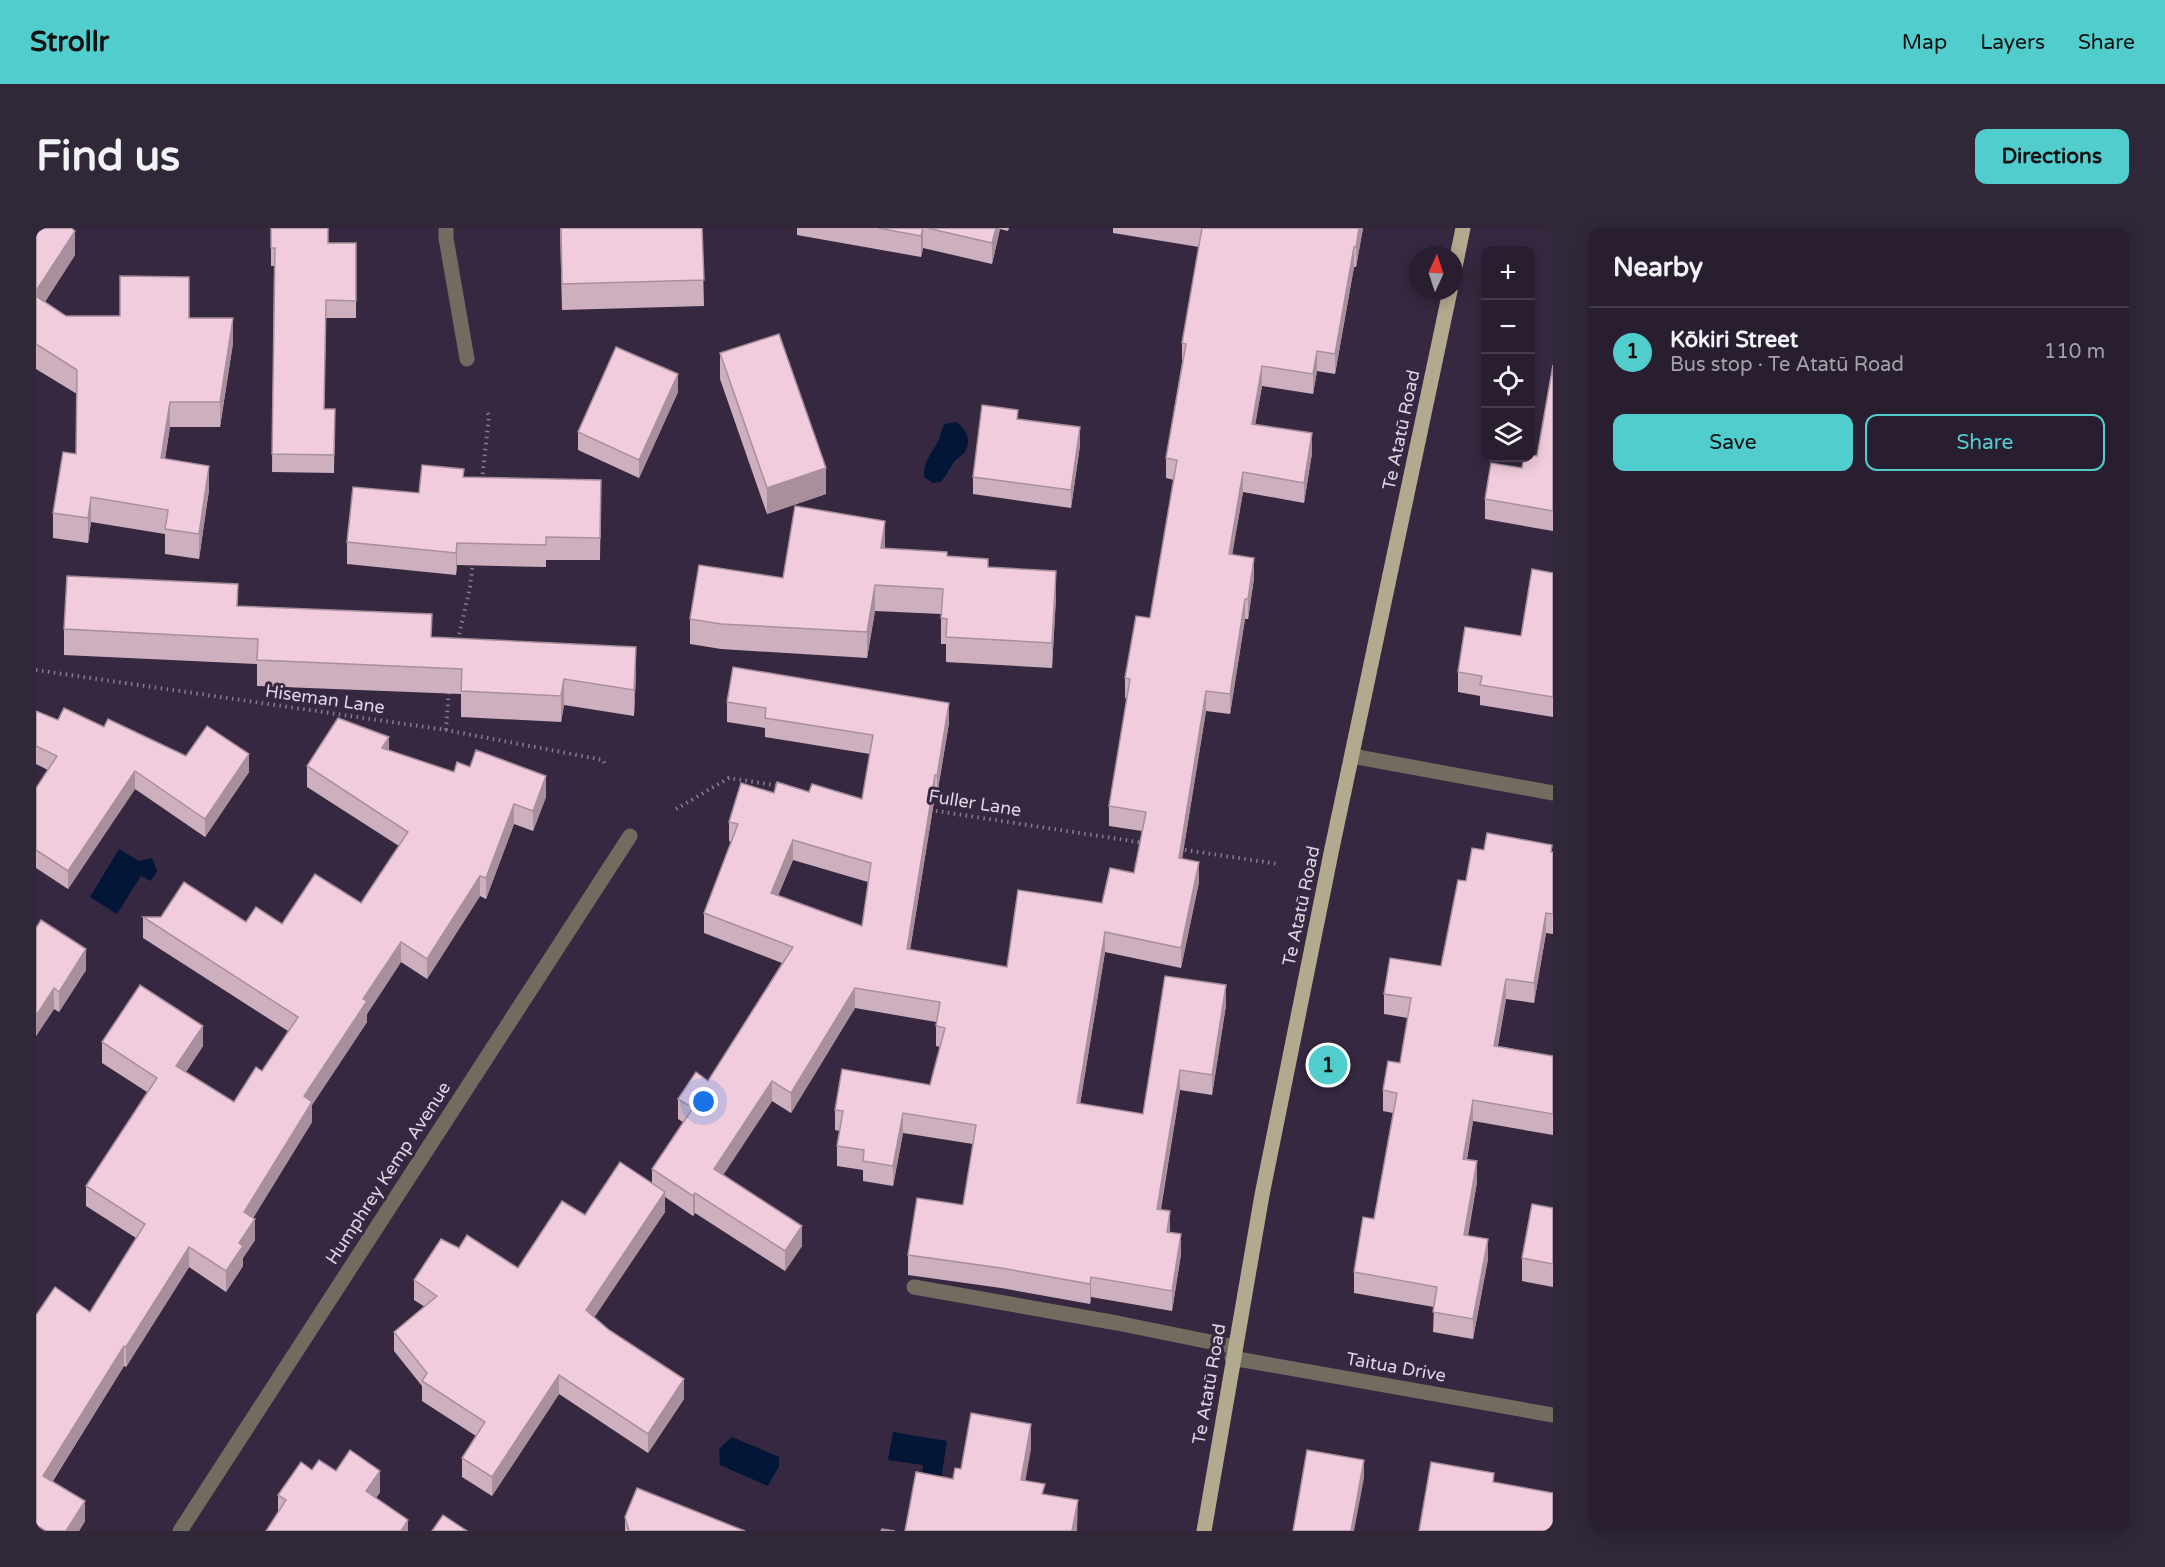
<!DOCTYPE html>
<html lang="en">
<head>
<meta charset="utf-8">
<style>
  body { margin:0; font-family:"Varela Round",sans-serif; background:#302738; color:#f1f3f6 }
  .controls { position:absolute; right:18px; top:18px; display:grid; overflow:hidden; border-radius:12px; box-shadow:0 3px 15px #0003 }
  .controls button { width:54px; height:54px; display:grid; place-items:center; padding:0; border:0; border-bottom:2px solid #443c4c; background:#281e30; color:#f1f3f6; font:30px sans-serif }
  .compass { position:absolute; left:1373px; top:18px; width:54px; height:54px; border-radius:50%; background:#281e30; box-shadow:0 3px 15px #0003; rotate:3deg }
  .you { position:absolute; left:668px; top:874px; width:21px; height:21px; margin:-15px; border:4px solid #fff; border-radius:50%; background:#1a73e8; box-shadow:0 0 0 9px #1a73e833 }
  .badge { display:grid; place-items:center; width:39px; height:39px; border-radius:50%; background:#52cdce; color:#111; font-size:20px; font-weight:700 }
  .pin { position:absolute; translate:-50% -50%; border:3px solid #fff; box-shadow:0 2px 6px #0006 }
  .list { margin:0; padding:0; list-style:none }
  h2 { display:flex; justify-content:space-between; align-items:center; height:78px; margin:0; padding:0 24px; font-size:26px }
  h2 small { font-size:20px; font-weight:400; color:#a5a2ab }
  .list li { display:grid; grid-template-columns:39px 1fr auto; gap:18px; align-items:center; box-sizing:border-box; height:90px; padding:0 24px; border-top:2px solid #443c4c }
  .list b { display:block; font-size:22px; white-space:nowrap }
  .list p { margin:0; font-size:20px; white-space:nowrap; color:#a5a2ab }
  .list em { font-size:20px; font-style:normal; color:#a5a2ab }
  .actions { display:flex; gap:12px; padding:18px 24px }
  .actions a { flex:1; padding:14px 0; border:2px solid #52cdce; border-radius:12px; text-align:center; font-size:21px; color:#52cdce }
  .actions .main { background:#52cdce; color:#111 }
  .icon { flex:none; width:33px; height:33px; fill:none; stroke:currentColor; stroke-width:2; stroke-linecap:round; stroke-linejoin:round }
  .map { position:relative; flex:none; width:1517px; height:1303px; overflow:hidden; border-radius:12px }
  header { display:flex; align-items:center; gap:36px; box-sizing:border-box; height:84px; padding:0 30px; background:#52cdce; color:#111 }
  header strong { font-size:28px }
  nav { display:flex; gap:33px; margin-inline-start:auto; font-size:21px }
  .intro { display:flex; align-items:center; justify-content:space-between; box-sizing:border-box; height:144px; padding:0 36px }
  h1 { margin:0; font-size:42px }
  .button { padding:15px 27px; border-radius:12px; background:#52cdce; color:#111; font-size:21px; font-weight:700 }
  main { display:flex; gap:36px; padding:0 36px }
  aside { flex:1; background:#281e30; border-radius:12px; box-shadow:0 3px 15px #0003 }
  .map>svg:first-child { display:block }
  .water { fill:#041637 }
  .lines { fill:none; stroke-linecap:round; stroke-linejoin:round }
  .path { stroke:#867c8f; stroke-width:4; stroke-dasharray:1.5 4.5; stroke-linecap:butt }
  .minor { stroke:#716c5f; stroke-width:15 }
  .major { stroke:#b3a98e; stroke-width:15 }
  .wall { fill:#ceafbe; fill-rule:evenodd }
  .shaded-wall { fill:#a88f9b }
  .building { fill:#f0ccdd; stroke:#a88f9b; stroke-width:1.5; fill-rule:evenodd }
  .labels { text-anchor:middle; stroke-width:6; stroke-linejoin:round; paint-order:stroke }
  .street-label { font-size:18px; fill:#ddd5e4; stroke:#352840 }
</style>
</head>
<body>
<header>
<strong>Strollr</strong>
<nav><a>Map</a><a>Layers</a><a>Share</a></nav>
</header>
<div class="intro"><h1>Find us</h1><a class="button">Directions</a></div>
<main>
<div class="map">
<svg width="1517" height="1303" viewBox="0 0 1517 1303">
  <rect width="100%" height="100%" fill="#352840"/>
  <g class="water">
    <path d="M920,194C930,200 936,212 929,224C926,228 921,230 918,234C913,241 911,248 904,254L897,255L888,249C887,233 897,224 903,211C905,205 905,202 909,196Z"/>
    <polygon points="83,621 103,633 116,630 121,643 115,653 105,648 81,686 54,669"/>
    <polygon points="857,1204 911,1213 905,1251 886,1247 887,1237 852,1232"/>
    <polygon points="696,1209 743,1229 743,1238 732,1258 684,1237 683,1221"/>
  </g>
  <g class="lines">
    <g class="path">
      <polyline points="446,252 453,188 450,181"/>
      <polyline points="422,412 434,359 437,334"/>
      <polyline points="0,442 410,502 567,532 570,538"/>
      <polyline points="410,502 413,461"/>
      <polyline points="640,581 693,550 744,558"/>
      <polyline points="894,582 1109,615"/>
      <polyline points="1143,621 1242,636"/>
    </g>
    <g class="minor">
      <polyline points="410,0 410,10 431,131"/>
      <polyline points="1316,528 1517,565"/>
      <polyline points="878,1059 1081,1095 1199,1119"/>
      <polyline points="1196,1130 1517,1187"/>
      <polyline points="144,1303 594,608"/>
    </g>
    <g class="major">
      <polyline points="1418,44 1427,0"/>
      <polyline points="1168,1303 1226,967 1295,625 1414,63"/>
    </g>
  </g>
  <g class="wall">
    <polygon points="0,0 39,27 9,74 30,88 153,90 197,115 184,199 134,199 129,231 173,262 163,331 129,326 129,306 55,294 52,315 17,310 17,285 40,226 41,166 0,141"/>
    <polygon points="235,0 292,15 320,15 320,90 290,90 288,181 299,181 298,245 236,244 238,38 235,38"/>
    <polygon points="524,0 666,0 668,78 526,82"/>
    <polygon points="761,0 973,0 972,3 964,1 956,36 887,20 885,29 761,7"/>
    <path d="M1077,0H1327L1320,39H1318L1299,146L1281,143L1277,166L1226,158L1219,196L1276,225L1268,275L1207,264L1196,326L1218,350L1212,391H1209L1194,486L1170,483L1146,630L1163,654L1145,740L1069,724L1044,876L1107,886L1190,777L1176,867L1144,862L1125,981L1134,1004L1145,1026L1136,1083L1055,1069L1054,1076L965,1060L872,1047V1027L927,977L937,916L867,905L857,958L827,953V942L801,938V918L804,903L799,902V882L894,857L904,819L900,818V794L819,780L755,885L736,873L687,947L766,1018L749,1043L659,985L657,988L629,969V984L558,1089L648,1171L612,1225L523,1166L456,1268L426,1249V1230L440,1208L386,1173V1158L358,1123V1104L389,1079L378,1072V1052L423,1020L482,1040L549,987L616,956V941L647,894L642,891V871L672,853L746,735L668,705V685L695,614L693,613V594L738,565L773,564L826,571L834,526L729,509V500L691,494V474L913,495L901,567H899L874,722L971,739L1066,675L1098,645L1106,603L1073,598V578L1091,471L1089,470V450L1114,390L1138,252L1130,250V230L1146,135V115L1163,19L1077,5ZM757,632L832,654L826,698L742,667Z"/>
    <polygon points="684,125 790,266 731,286 684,151"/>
    <polygon points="1517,137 1517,303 1449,291 1449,271 1501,228"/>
    <polygon points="642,164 603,250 542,222 542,204"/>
    <polygon points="982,192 1044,217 1035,280 937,266 937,249"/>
    <polygon points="428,249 565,274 564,332 510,332 510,339 421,337 420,347 311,336 311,314 383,265"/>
    <polygon points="849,318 849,321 911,328 952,339 1020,369 1016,440 910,434 910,416 905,416 905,386 839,383 831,430 685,421 654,416 654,391 747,350"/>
    <polygon points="1517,345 1517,489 1444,477 1444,468 1422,464 1422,444 1485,408"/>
    <polygon points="202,378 396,409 600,445 598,488 528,477 525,494 425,489 425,466 221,458 221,436 28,427 28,401"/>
    <polygon points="0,483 22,492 68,499 150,528 213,544 169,609 99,561 32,661 0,640 0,560 12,542 0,536"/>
    <polygon points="353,522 418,544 510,569 497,603 478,596 450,671 444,668 391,751 365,734 331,786 331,794 276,877 276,894 217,990 219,1012 207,1030 207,1038 190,1064 153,1039 90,1139 88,1138 17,1253 49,1293 43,1303 0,1303 0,1087 54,1084 100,1010 50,978 50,958 111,864 66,835 66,814 167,818 150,844 198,874 226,843 252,803 107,710 107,689 246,696 325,675 363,618 271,559 271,538"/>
    <polygon points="1448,622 1517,624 1517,706 1510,705 1498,775 1470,771 1462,818 1517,828 1517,907 1437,893 1431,932 1441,954 1432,1008 1452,1031 1437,1111 1397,1104 1398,1079 1318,1065 1318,1044 1338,991 1357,885 1347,883 1347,862 1364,835 1372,790 1348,786 1348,766 1405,738 1430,653"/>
    <polygon points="0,700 50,742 23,784 18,781 0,808"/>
    <polygon points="1517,980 1517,1059 1486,1053 1486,1030"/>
    <polygon points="276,1242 300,1243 344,1264 340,1270 372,1303 242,1284 242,1267"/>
    <polygon points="589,1289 709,1303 589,1303"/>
  </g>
  <g class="shaded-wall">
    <polygon points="887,0 887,20 885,29 885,8"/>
    <polygon points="960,0 964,0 964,1 956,36 956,15"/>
    <polygon points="1323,0 1327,0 1320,39 1320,19"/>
    <polygon points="39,3 39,27 0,87 0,63"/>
    <polygon points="1318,19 1318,39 1299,146 1299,126"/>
    <polygon points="197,90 197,115 184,199 184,174"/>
    <polygon points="1281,123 1281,143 1277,166 1277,146"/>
    <polygon points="1226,138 1226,158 1216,216 1216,196"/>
    <polygon points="642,146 642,164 603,250 603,232"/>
    <polygon points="134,174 134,199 125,255 125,230"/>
    <polygon points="1044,199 1044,217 1035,280 1035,262"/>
    <polygon points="1276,205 1276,225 1268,275 1268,255"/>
    <polygon points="173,238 173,262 163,331 163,306"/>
    <polygon points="790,240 790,266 731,286 731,260"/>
    <polygon points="1207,244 1207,264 1193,346 1193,326"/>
    <polygon points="55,269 55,294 52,315 52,290"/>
    <polygon points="849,293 849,318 845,346 845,320"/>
    <polygon points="421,315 421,337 420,347 420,325"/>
    <polygon points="1218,330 1218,350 1212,391 1212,371"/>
    <polygon points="1020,343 1020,369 1016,440 1016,415"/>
    <polygon points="839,357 839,383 831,430 831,404"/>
    <polygon points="1209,371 1209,391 1194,486 1194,466"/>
    <polygon points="600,419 600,445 598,488 598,462"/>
    <polygon points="528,451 528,477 525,494 525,468"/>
    <polygon points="1170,463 1170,483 1143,650 1143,630"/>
    <polygon points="913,475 913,495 901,567 901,548"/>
    <polygon points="353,509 353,530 346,520"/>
    <polygon points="213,526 213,544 169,609 169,591"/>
    <polygon points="99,543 99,561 32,661 32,643"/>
    <polygon points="899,547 899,567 871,741 871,721"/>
    <polygon points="510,548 510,569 497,603 497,583"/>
    <polygon points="478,576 478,596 450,671 450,650"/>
    <polygon points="757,612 757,632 735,685 735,665"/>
    <polygon points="1163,634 1163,654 1145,740 1145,720"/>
    <polygon points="444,648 444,668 391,751 391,731"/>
    <polygon points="1510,685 1510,705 1498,775 1498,755"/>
    <polygon points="1069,704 1069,724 1041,895 1041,875"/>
    <polygon points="365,714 365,734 331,786 331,794 276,877 276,894 208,1005 208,984 268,868 327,771"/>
    <polygon points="50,721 50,742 23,784 23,764"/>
    <polygon points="1470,751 1470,771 1458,838 1458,818"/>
    <polygon points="1190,757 1190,777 1176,867 1176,847"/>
    <polygon points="18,760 18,781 0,808 0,788"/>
    <polygon points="819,760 819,780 755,885 755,865"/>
    <polygon points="167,798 167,818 140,858 140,838"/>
    <polygon points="1144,842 1144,862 1121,1001 1121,981"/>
    <polygon points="736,853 736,873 678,961 678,941"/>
    <polygon points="1437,872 1437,893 1427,952 1427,931"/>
    <polygon points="867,885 867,905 857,958 857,938"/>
    <polygon points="1441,933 1441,954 1428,1027 1428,1007"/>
    <polygon points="629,964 629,984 550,1102 550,1082"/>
    <polygon points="659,965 659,985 657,988 657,968"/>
    <polygon points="1134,983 1134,1003 1131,1024 1131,1004"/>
    <polygon points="219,991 219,1012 207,1030 207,1038 190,1064 190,1043 203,1015"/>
    <polygon points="766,998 766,1018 749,1043 749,1023"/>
    <polygon points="1145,1006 1145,1026 1136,1083 1136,1063"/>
    <polygon points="1452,1011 1452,1031 1437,1111 1437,1091"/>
    <polygon points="153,1019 153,1039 90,1139 90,1119"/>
    <polygon points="1055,1049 1055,1069 1054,1076 1054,1056"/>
    <polygon points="88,1118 88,1138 7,1268 7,1248"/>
    <polygon points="523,1147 523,1166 456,1268 456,1249"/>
    <polygon points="648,1151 648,1171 612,1225 612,1206"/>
    <polygon points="995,1196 995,1221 985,1278 985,1252"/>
    <polygon points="1328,1232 1328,1250 1318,1303 1315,1303"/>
    <polygon points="344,1243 344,1264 330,1285 330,1263"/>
    <polygon points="1042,1272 1041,1303 1036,1303"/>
    <polygon points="49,1273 49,1293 43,1303 30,1303"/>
    <polygon points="372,1292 372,1303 365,1303"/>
  </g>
  <g class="building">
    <polygon points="0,0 35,0 39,3 0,63"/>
    <polygon points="235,0 292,0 292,15 320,15 320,73 290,72 288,181 299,181 298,227 236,226 239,20 235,20"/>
    <polygon points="525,0 666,0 668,52 526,56"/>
    <polygon points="842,0 887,0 885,8"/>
    <polygon points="891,0 960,0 956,15"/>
    <path d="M1166,0H1323L1320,19H1318L1299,126L1281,123L1277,146L1226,138L1216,196L1276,205L1268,255L1207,244L1193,326L1218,330L1212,371H1209L1194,466L1170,463L1143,630L1163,634L1145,720L1069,704L1041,875L1107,886L1129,748L1190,757L1176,847L1144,842L1121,981L1134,983L1131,1004L1145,1006L1136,1063L1055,1049L1054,1056L965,1040L872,1027L881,970L927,977L940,897L867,885L857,938L827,933L828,922L801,918L807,883L799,882L806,841L894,857L909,800L900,798L904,774L819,760L755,865L736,853L678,941L766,998L749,1023L659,965L657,968L616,941L657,880L642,871L660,844L672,853L757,719L668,685L702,596L693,594L705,555L738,565L741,554L773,564L776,556L826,571L837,507L729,490L730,480L691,474L697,439L913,475L901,548L899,547L871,721L971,739L982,662L1066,675L1074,640L1098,645L1110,584L1073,578L1094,451L1089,450L1100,388L1114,390L1141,232L1130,230L1150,116L1146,115ZM757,612L835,635L826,698L735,665Z"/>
    <polygon points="84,48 153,49 153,90 197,90 184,174 134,174 125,230 173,238 163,306 129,301 132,282 55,269 52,290 17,285 27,224 40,226 41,142 0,116 0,68 30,88 84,88"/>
    <polygon points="743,106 790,240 731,260 684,125"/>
    <polygon points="580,119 642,146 603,232 542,204"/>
    <polygon points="1517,137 1517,283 1449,271 1455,235 1486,240 1488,230 1494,230 1494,227 1501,228"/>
    <polygon points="946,177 982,182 981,191 1044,199 1035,262 937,249"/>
    <polygon points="386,237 428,241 427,249 565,252 564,310 510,309 510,317 421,315 420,325 311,314 317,259 383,265"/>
    <polygon points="759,278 849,293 845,320 911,324 911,328 952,331 952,339 1020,343 1016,415 910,409 911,391 905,390 907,361 839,357 831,404 685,396 654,391 663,337 747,350"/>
    <polygon points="1496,341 1517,345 1517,469 1444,457 1446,448 1422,444 1429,399 1485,408"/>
    <polygon points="31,348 202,356 201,378 396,386 395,409 600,419 598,462 528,451 525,468 425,463 426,441 221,432 222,411 28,401"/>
    <polygon points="28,480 68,499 72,491 150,528 171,498 213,526 169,591 99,543 32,643 0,622 0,560 21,528 0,518 0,483 22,492"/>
    <polygon points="302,490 353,509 346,520 418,544 421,534 434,539 440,522 510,548 497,583 478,576 450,650 444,648 391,731 365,714 327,771 331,773 268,868 276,874 208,984 219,991 203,1015 207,1018 190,1043 153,1019 90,1119 88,1118 7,1248 49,1273 30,1303 10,1303 0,1297 0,1087 19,1059 54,1084 109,996 50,958 121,850 66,814 104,757 167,798 140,838 198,874 220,839 226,843 262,789 107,689 125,689 148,654 210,694 220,679 246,696 279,646 325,675 372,604 271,538"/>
    <polygon points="1451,605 1516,617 1515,624 1517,624 1517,686 1510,685 1498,755 1470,751 1458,818 1517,828 1517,886 1437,872 1427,931 1441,933 1428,1007 1452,1011 1437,1091 1397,1084 1401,1059 1318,1044 1327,989 1338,991 1361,865 1347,862 1352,833 1364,835 1375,770 1348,766 1354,730 1405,738 1422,652 1430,653 1436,620 1448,622"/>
    <polygon points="5,692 50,721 23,764 18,760 0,788 0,700"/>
    <polygon points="584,934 629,964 550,1082 573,1102 648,1151 612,1206 523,1147 456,1249 426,1230 449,1194 386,1153 391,1145 358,1104 401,1068 378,1052 405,1011 423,1020 431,1007 482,1040 526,973 549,987"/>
    <polygon points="1496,976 1517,980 1517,1036 1486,1030"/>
    <polygon points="935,1185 995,1196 985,1252 1009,1256 1006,1266 1042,1272 1036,1303 869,1303 880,1244 917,1251 919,1240 925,1241"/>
    <polygon points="314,1222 344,1243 330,1263 372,1292 365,1303 230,1303 250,1272 242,1267 265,1234 276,1242 283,1232 300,1243"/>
    <polygon points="1271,1222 1328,1232 1315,1303 1257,1303"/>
    <polygon points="1395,1234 1458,1245 1457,1254 1517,1265 1517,1303 1383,1303"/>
    <polygon points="601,1260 709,1303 593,1303 589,1289"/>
    <polygon points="407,1287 431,1303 396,1303"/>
    <polygon points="846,1301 859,1303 845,1303"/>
  </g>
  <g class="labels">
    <g class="street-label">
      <text transform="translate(1365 202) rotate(-78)" y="6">Te Atatū Road</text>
      <text transform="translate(289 471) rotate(8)" y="6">Hiseman Lane</text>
      <text transform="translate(939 575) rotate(9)" y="6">Fuller Lane</text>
      <text transform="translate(1265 678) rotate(-78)" y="6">Te Atatū Road</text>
      <text transform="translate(352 945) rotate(-57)" y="6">Humphrey Kemp Avenue</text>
      <text transform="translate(1360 1139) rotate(10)" y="6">Taitua Drive</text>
      <text transform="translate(1173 1156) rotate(-80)" y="6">Te Atatū Road</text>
    </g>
  </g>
</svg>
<div class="controls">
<button>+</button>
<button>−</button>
<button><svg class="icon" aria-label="locate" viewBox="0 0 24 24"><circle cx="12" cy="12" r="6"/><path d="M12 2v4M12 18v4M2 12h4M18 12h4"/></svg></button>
<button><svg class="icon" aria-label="layers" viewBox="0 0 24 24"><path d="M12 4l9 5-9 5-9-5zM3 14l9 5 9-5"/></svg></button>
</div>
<svg class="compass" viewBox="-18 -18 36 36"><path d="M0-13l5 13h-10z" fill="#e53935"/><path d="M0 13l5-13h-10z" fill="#a5a2ab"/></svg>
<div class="you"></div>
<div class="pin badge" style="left:1292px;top:837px">1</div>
</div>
<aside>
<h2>Nearby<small></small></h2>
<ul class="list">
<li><span class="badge">1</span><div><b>Kōkiri Street</b><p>Bus stop · Te Atatū Road</p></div><em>110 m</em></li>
</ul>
<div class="actions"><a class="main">Save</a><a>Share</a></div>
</aside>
</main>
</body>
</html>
